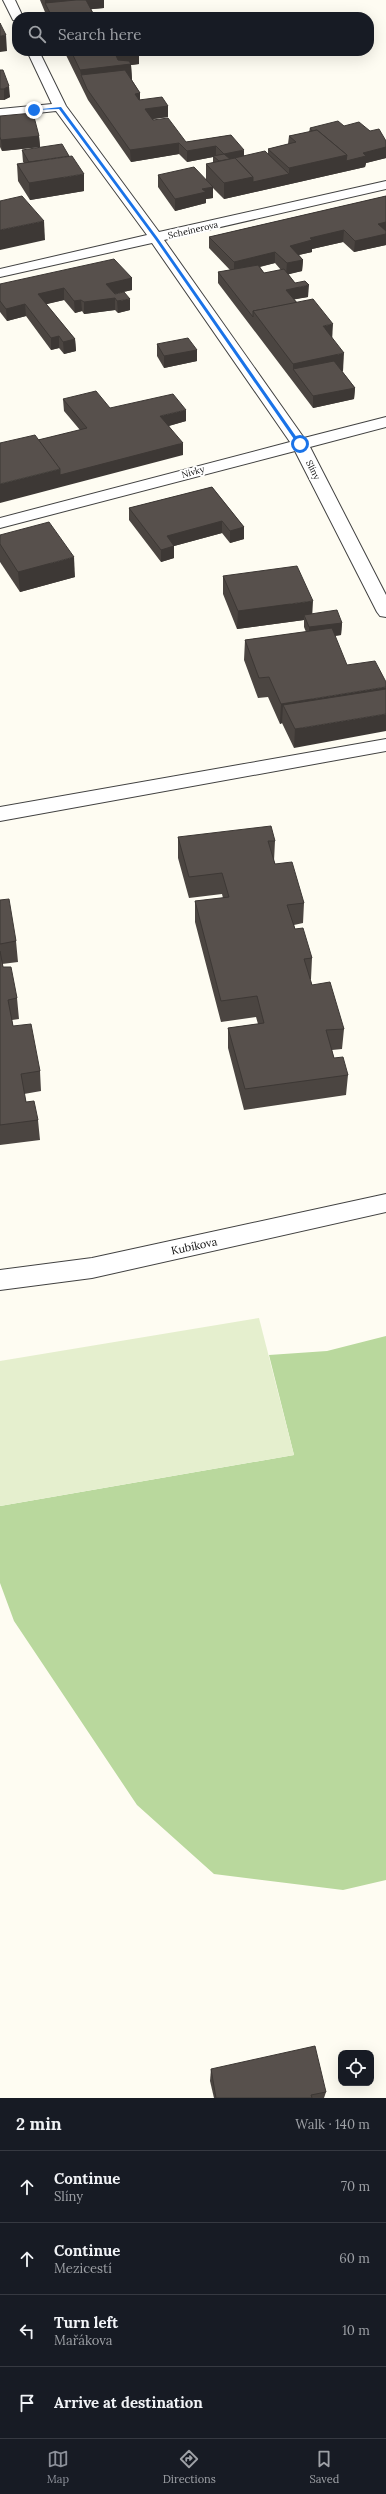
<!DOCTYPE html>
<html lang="en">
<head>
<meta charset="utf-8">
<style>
  body { margin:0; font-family:Lora,serif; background:#242831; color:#f1f3f6 }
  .controls { position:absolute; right:12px; bottom:12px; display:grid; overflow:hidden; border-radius:8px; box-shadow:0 4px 16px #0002 }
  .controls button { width:36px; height:36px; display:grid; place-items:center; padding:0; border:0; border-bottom:1px solid #363941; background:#171b24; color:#f1f3f6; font:20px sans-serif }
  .stop { position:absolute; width:12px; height:12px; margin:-9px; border:3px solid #1a73e8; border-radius:50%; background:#fff }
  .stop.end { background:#1a73e8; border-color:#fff; box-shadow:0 1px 4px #0008 }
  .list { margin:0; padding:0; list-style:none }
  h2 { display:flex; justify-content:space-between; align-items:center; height:52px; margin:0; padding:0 16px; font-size:17px }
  h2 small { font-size:13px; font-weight:400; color:#9ea1a6 }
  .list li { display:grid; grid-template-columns:26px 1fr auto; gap:12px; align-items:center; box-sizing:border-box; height:72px; padding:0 16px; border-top:1px solid #363941 }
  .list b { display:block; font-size:15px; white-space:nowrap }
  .list p { margin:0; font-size:13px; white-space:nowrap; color:#9ea1a6 }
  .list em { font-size:13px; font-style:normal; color:#9ea1a6 }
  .icon { flex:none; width:22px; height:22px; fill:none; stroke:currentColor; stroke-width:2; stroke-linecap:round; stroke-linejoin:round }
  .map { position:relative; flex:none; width:386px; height:2098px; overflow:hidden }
  .search { position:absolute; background:#171b24; box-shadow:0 4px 16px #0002; left:12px; right:12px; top:12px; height:44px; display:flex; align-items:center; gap:10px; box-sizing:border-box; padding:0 14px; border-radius:16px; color:#9ea1a6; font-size:15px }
  .sheet { height:340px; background:#171b24 }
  nav { display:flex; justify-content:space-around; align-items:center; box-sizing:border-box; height:56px; border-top:1px solid #363941; background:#171b24; font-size:11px; color:#9ea1a6 }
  nav a { display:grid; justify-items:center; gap:2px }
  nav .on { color:#8c9099 }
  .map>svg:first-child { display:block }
  .forest { fill:#b9d89d }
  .pitch { fill:#e5efce }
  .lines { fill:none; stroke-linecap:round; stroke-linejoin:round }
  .lane-casing { stroke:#424242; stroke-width:2 }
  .street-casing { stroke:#424242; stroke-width:2 }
  .lane { fill:#fff; fill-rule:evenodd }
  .street { fill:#fff; fill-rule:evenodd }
  .wall { fill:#4b4541; fill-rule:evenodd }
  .shaded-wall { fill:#3d3835 }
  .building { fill:#57504c; stroke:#3d3835 }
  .route { fill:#1a73e8 }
  .labels { text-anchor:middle; stroke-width:4; stroke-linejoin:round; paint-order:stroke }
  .far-street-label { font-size:9px; fill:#0f0f0f; stroke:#fff }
  .street-label { font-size:11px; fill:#0f0f0f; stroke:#fff }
</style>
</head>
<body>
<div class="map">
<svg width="386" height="2098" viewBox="0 0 386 2098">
  <rect width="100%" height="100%" fill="#fefcf2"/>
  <polygon class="forest" points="386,1336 386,1880 343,1890 214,1874 137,1805 14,1621 0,1583 0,1506 294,1455 269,1355 327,1351"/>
  <polygon class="pitch" points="259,1318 294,1455 0,1506 0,1361"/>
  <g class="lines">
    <defs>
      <polygon id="lane" points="386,739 386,751 0,821 0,807"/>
      <g id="street">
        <polygon points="3,0 15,0 23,17 17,17 17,21 13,20"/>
        <polygon points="27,51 39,51 66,106 159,232 386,181 386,189 164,240 304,438 386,417 386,427 310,447 386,595 386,617 380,616 377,612 295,451 0,528 0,518 290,442 152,243 0,277 0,269 147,235 56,111 0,117 0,109 52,104"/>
        <polygon points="386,1194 386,1212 92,1278 0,1290 0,1270 92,1258"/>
      </g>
    </defs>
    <use href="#lane" class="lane-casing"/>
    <use href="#street" class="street-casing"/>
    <use href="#lane" class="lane"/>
    <use href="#street" class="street"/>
  </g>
  <g class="wall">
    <polygon points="40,0 104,0 104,8 91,9 95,17 47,17"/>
    <polygon points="64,51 139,51 139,64 131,65 132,80 140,93 140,100 168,106 168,117 153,119 186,142 231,135 244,156 268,154 268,149 288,144 289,136 309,132 310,128 344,126 370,131 386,141 386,158 366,163 365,167 224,199 213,188 213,198 206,199 206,203 175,211 158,187 158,175 206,179 206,164 213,163 213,157 187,162 179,154 131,162 88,100"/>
    <polygon points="0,70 10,97 4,100 0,100"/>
    <polygon points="0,116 39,136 40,147 2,151 0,147"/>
    <polygon points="22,150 84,191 30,200 18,181 17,164 24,163 23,162"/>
    <path d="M386,196V245L354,252L343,242L312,249V252L299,255L303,260L302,271L288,274L295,283L308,297L294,299L332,339L343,371H342L355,388L354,399L313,408L218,283V272L230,270L209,248V237ZM275,263L281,270L264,273L260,267Z"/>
    <polygon points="132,278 132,290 114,294 130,310 118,313 115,310 84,314 82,311 75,313 64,300 46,304 75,339 76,351 64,354 59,348 51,350 26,316 7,321 0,312 0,284"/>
    <polygon points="157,344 197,350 197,361 164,368 157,356"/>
    <polygon points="63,399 110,408 186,421 169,426 183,455 38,440 80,430 64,411"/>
    <polygon points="212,487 244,527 244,539 230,543 222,533 174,546 174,558 161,562 129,520 129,508"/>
    <polygon points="0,535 75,577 20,592 0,562"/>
    <polygon points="223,576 312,614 342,623 341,635 335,636 294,748 282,723 280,724 268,697 258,698 244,660 245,640 306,632 304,627 304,620 237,629 223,594"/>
    <polygon points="178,837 275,841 274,861 275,864 304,903 303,923 294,925 295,929 312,958 311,979 310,979 312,985 344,1029 342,1049 332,1050 334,1058 348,1075 346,1095 244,1110 228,1048 228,1028 258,1024 256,1017 221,1022 195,922 195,901 223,898 222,894 189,898 178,858"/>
    <polygon points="0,900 16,941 18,962 2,964 3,967 17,998 19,1019 12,1020 13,1026 40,1071 41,1091 24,1094 26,1102 38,1120 40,1140 0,1145"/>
    <polygon points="211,2069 326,2092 324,2098 214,2098 210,2081"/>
  </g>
  <g class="shaded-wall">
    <polygon points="45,0 104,0 104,8 50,13 45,3"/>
    <polygon points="6,35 7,51 0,52 0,36"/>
    <polygon points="114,51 139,51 139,64 131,65 132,80 81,75 80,70"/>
    <polygon points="9,86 10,97 4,100 4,89"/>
    <polygon points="140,93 140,104 135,94"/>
    <polygon points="168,106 168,117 146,120 145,109"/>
    <polygon points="39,136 40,147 2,151 1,140"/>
    <polygon points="179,143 179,154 131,162 130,150"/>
    <polygon points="216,146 216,157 213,156 213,157 187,162 187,151"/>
    <polygon points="386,147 386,158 366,163 365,167 224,199 224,183 253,177 289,174 289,168 347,155 363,153"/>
    <polygon points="244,150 244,161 223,165 224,154"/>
    <polygon points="84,174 84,191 30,200 29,183"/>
    <polygon points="213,187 213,198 206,199 206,203 175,211 175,199 202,189"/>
    <polygon points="44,221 45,240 0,250 0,230"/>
    <polygon points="386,222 386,233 378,224"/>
    <polygon points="344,230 343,242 312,249 312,252 289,257 290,246 310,238"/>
    <polygon points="386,234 386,245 354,252 355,241"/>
    <polygon points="275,252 275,263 234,273 234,262"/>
    <polygon points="303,260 302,271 286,275 287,263"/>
    <polygon points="132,278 132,290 106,296 106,284"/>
    <polygon points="309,285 308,297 286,301 286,290"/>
    <polygon points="64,288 64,300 39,306 38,294"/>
    <polygon points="115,298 115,310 84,314 84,302"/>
    <polygon points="130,299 130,310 118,313 117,301"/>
    <polygon points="81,300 82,311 75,313 74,301"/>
    <polygon points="25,304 26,316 7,321 6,309"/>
    <polygon points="333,324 332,341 323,326"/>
    <polygon points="59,336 59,348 51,350 51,338"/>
    <polygon points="75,339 76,351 64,354 63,342"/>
    <polygon points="197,350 197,361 164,368 164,356"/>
    <polygon points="344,353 343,371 301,379 293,369 293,364"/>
    <polygon points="355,388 354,399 313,408 313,396"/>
    <polygon points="186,410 186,421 161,428 160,416"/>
    <polygon points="183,443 183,455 0,503 0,484 60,469"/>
    <polygon points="222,521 222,533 174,546 174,558 161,562 161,550 167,536"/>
    <polygon points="244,527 244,539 230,543 230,531"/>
    <polygon points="74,557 75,577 20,592 18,572"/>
    <polygon points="313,601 312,619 304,615 304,620 237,629 238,611"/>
    <polygon points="342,623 341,635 309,639 309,627"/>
    <polygon points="386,687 386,707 283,705 282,723 280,724 281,704"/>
    <polygon points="386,714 386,731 294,748 295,729"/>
  </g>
  <g class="building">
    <polygon points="76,0 86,0 95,17 52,17 45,3"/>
    <polygon points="0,23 6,35 0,36"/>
    <polygon points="71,51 114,51 118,60 129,61 131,64 80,70"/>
    <polygon points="0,70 3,70 9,86 4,89 0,89"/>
    <polygon points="125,70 140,93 135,94 139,100 162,97 168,106 145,109 153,120 168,118 186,142 231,135 244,150 224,154 230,159 265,151 289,174 253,182 253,177 235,158 219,161 213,156 224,154 216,146 187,151 179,143 130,150 87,89 81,75"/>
    <polygon points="33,113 39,136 1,140 0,137 0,116"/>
    <polygon points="338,121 344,126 359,122 370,131 379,129 386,141 386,147 363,153 366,156 346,161 347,155 317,130 312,131 310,128"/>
    <polygon points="317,130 347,155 289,168 268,149 296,142 289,136"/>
    <polygon points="62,144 69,156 29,162 22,150"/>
    <polygon points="72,156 84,174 29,183 17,164"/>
    <polygon points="235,158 253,177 224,183 206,164"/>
    <polygon points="194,167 213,187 202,189 206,192 175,199 158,175"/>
    <polygon points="22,196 44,221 0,230 0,201"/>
    <polygon points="386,196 386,222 378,224 386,231 386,234 355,241 344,230 310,238 312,240 290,246 303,260 287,263 275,252 234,262 209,237"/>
    <polygon points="114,259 132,278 106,284 115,294 124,292 130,299 117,301 115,298 84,302 81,300 74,301 64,288 38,294 75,339 63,342 59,336 51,338 25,304 6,309 0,301 0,284"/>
    <polygon points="258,265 264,273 284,269 295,283 305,281 309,285 286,290 297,303 253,311 253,317 218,272"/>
    <polygon points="313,299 333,324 323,326 344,353 293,364 253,311"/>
    <polygon points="188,338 197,350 164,356 157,344"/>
    <polygon points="334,361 355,388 313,396 293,369"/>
    <polygon points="96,391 110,408 173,394 186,410 160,416 183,443 60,475 60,469 38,440 87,428 63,399"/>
    <polygon points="35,435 60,469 0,484 0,443"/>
    <polygon points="212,487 244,527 230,531 222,521 167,536 174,546 161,550 129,508"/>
    <polygon points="49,522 74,557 18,572 0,544 0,535"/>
    <polygon points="297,566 313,601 238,611 223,576"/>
    <polygon points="337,610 342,623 309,627 304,615"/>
    <polygon points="332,628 347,665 375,661 386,682 386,687 281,704 269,677 259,678 245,640"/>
    <polygon points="386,689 386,714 295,729 283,705"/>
    <polygon points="271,826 275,841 268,841 275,864 292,862 304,903 287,905 295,929 303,928 312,958 304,959 312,985 330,982 344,1029 326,1030 334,1058 343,1057 348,1075 245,1089 228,1028 264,1023 257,996 221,1001 195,901 229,897 222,873 189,877 178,837"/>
    <polygon points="9,899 16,941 0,944 0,900"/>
    <polygon points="0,951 3,967 11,967 17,998 8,1000 13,1026 31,1024 40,1071 21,1074 26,1102 34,1101 38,1120 0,1125"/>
    <polygon points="315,2046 326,2092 311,2095 312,2098 216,2098 211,2069"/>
  </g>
  <polygon class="route" points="61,107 157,237 302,445 298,445 155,239 59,109 32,110"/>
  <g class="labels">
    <g class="far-street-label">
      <text transform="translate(193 230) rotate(-13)" y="3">Scheinerova</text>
      <text transform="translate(313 470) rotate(63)" y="3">Slíny</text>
      <text transform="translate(193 472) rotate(-15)" y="3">Nivky</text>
    </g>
    <g class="street-label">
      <text transform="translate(194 1246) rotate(-12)" y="4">Kubíkova</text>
    </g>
  </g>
</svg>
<div class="controls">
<button><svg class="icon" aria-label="locate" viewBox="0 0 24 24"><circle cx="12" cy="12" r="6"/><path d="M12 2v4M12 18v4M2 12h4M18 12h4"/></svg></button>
</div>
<div class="stop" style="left:300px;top:444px"></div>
<div class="stop end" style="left:34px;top:110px"></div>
<div class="search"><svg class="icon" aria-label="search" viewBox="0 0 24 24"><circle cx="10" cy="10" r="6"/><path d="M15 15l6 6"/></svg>Search here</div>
</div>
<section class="sheet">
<h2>2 min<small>Walk · 140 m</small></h2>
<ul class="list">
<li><svg class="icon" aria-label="ahead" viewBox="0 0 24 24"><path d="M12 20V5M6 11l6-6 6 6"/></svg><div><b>Continue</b><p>Slíny</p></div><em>70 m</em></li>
<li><svg class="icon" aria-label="ahead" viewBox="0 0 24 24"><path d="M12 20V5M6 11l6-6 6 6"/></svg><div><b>Continue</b><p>Mezicestí</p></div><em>60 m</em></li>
<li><svg class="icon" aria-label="left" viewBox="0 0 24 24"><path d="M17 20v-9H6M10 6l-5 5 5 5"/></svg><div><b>Turn left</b><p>Mařákova</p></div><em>10 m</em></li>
<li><svg class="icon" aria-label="arrive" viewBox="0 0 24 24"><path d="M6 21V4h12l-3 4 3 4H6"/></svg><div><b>Arrive at destination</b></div></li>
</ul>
</section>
<nav>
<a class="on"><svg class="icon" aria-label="map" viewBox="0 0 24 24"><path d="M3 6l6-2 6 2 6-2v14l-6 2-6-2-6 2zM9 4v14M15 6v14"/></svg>Map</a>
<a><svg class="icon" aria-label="directions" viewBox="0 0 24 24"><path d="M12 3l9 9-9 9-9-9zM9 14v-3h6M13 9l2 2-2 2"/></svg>Directions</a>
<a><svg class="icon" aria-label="saved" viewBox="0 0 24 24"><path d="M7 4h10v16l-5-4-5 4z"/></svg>Saved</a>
</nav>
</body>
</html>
